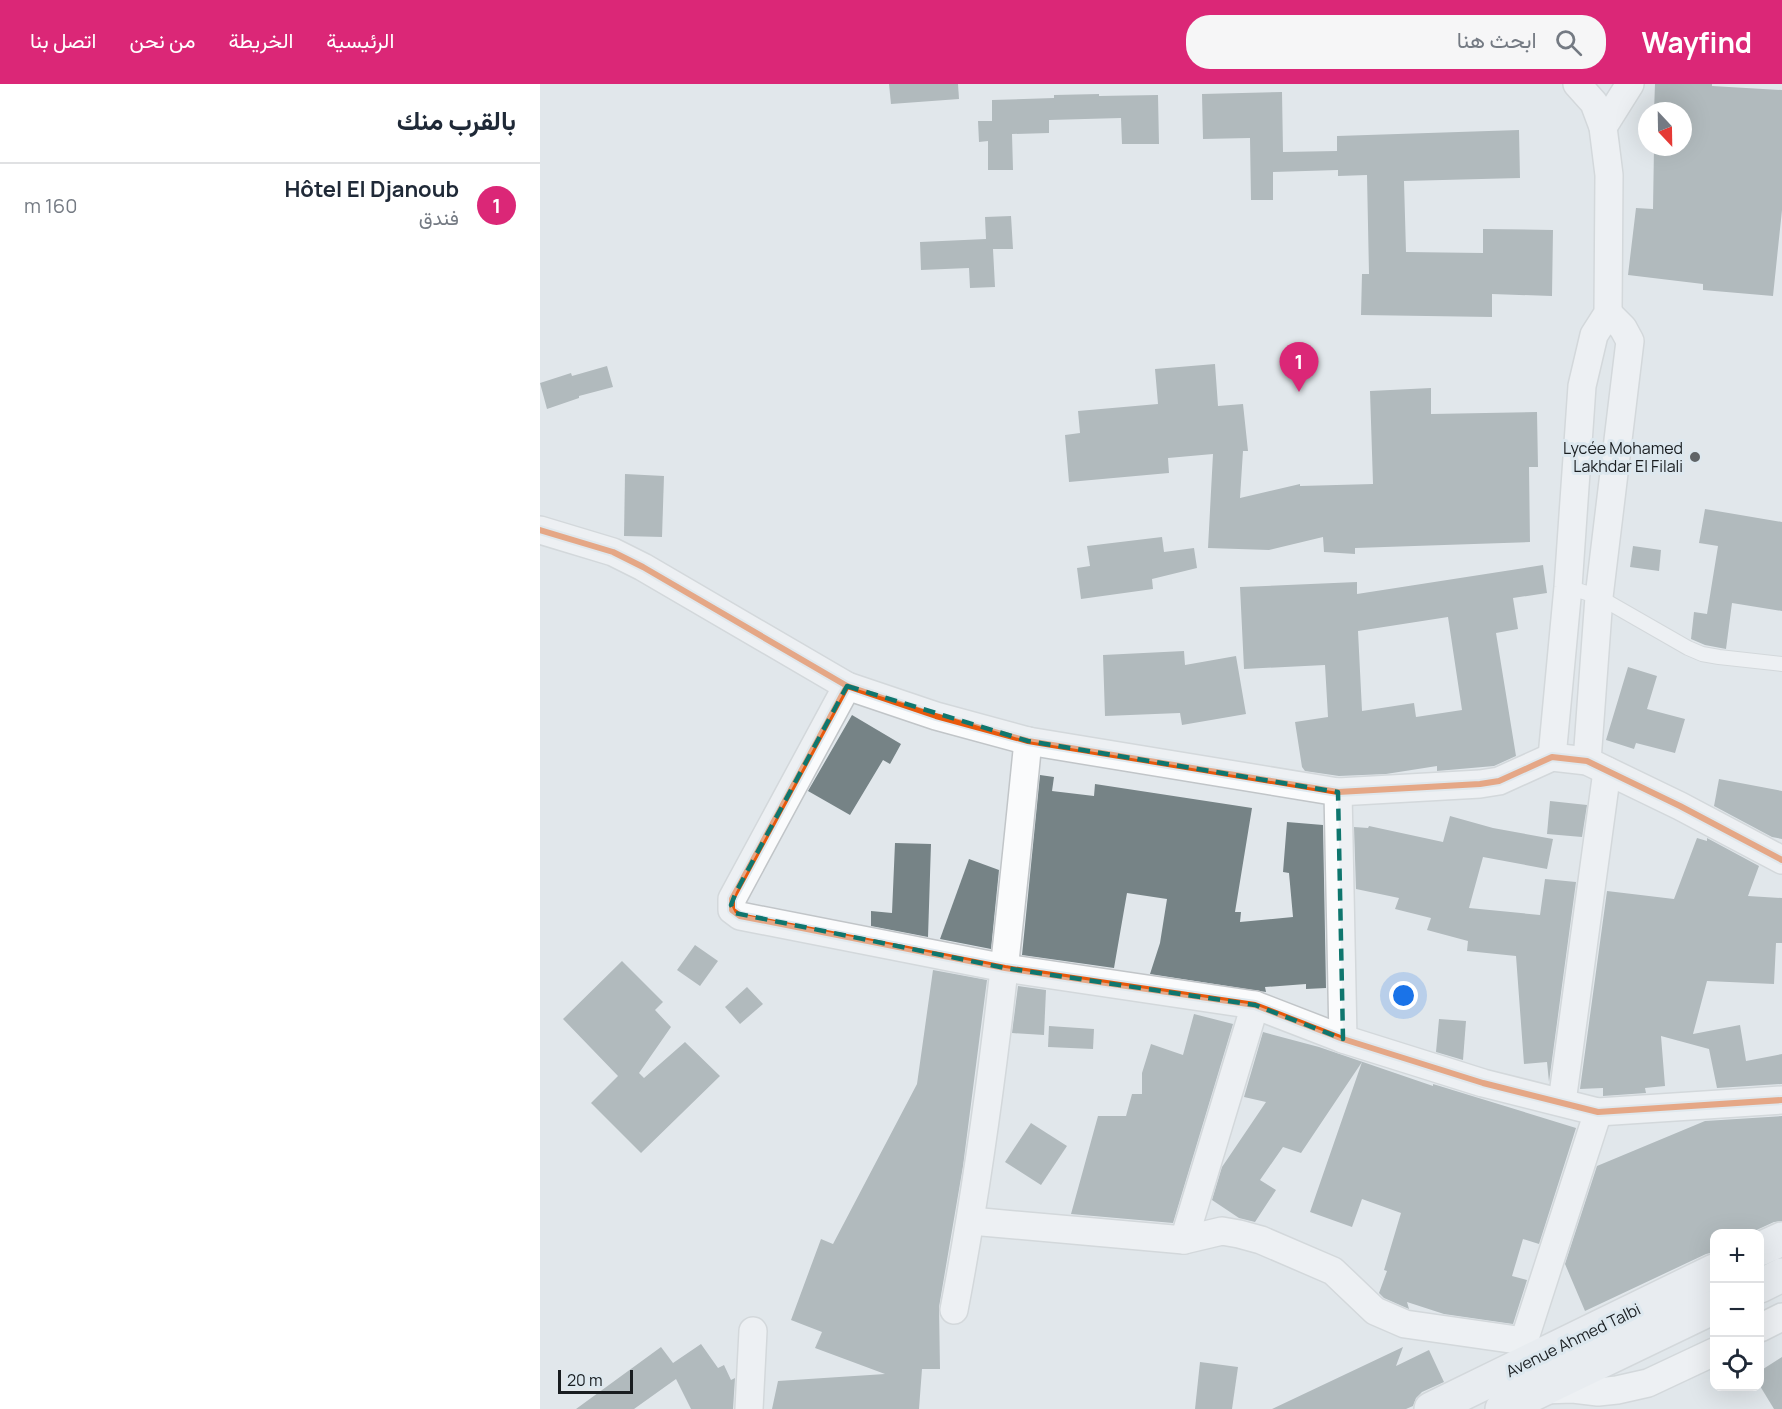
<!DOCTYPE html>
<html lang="ar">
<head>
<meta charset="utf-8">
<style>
  body { margin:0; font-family:Manrope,Vazirmatn,sans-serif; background:#f6f6f7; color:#1f2937; direction:rtl }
  .controls { position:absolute; right:18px; bottom:18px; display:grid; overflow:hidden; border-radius:12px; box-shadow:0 6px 24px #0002 }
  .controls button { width:54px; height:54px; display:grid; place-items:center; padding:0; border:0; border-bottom:2px solid #e0e1e3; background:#fff; color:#1f2937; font:30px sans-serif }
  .compass { position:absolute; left:1098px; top:18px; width:54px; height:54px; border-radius:50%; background:#fff; box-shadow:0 6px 24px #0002; rotate:158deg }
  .scale { position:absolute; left:18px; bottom:15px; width:75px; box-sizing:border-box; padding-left:6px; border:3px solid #191d20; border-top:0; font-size:16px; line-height:21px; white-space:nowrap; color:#191d20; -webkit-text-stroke:4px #dde8ef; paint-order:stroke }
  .you { position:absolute; left:864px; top:912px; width:21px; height:21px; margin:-15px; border:4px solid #fff; border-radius:50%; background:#1a73e8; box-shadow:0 0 0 9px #1a73e833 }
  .badge { display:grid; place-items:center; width:39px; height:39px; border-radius:50%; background:#db2777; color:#fff; font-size:20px; font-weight:700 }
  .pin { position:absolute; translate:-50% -50px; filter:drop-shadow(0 2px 3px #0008) }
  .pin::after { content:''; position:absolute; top:32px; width:21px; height:18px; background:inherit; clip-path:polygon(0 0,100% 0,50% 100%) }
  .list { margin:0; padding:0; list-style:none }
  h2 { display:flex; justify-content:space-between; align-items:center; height:78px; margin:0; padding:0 24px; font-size:26px }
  h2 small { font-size:20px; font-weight:400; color:#747a83 }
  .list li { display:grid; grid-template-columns:39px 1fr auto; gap:18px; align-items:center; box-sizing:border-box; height:84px; padding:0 24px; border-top:2px solid #e0e1e3 }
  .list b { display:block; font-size:22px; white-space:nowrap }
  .list p { margin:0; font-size:20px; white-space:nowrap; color:#747a83 }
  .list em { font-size:20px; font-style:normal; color:#747a83 }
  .icon { flex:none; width:33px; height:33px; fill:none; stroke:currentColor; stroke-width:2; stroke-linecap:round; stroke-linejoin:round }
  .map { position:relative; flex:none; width:1242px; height:1325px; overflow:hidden; direction:ltr }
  header { display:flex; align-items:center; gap:36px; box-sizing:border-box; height:84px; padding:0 30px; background:#db2777; color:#fff }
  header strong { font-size:28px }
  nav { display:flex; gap:33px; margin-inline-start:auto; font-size:21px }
  .search { width:420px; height:54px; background:#f6f6f7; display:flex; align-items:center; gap:15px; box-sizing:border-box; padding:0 21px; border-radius:24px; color:#747a83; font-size:22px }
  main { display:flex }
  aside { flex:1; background:#fff }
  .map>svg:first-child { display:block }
  .building { fill:#768386; fill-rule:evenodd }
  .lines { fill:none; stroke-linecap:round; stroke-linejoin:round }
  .service-casing { stroke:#c1c5c8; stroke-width:16 }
  .minor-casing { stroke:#c1c5c8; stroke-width:30 }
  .secondary-casing { stroke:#c1c5c8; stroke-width:36 }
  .service { stroke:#fafbfc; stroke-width:14 }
  .minor { stroke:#fafbfc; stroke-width:27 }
  .secondary { stroke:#eff2f7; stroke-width:33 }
  .cycleway-casing { stroke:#dde8ef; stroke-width:10 }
  .cycleway { stroke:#e8590c; stroke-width:6 }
  .marked { fill:none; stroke:#0f766e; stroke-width:4.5; stroke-dasharray:12 8; stroke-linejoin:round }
  .poi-dot { fill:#5f6467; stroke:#dde8ef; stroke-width:2 }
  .labels { text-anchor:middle; stroke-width:6; stroke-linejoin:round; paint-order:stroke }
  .poi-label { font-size:16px; fill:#191d20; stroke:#dde8ef; text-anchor:end }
  .street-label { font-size:16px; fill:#191d20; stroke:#dde8ef }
</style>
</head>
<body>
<header>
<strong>Wayfind</strong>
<div class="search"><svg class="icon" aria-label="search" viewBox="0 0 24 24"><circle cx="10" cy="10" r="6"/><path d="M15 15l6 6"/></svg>ابحث هنا</div>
<nav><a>الرئيسية</a><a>الخريطة</a><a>من نحن</a><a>اتصل بنا</a></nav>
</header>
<main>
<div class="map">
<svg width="1242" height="1325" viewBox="0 0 1242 1325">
  <rect width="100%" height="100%" fill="#e1e7eb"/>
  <g class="building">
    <polygon points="349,0 418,0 419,15 351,20"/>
    <polygon points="1115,0 1172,0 1172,2 1242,6 1242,126 1233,212 1163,206 1163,200 1088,191 1096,124 1113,125 1114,63 1143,63 1143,27 1114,27"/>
    <polygon points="742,8 743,68 797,67 797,52 979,46 980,94 864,97 866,168 943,169 943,145 1013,146 1012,212 952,210 952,233 821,231 822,190 829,190 827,91 798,92 798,86 733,88 733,116 711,116 710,54 663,55 662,10"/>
    <polygon points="559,10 559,12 618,11 619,60 582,60 581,34 509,36 509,49 472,50 473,86 448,86 448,57 439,58 438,37 452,37 452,16 514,14 514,11"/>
    <polygon points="471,132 473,165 453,165 455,203 430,204 429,184 381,186 380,158 446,155 445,133"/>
    <polygon points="675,280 678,322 703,320 708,367 703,367 700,414 760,400 760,402 833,400 830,307 891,304 891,330 997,328 998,383 989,383 990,458 815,464 815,470 784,468 783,453 729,466 668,464 673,370 628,374 629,389 529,398 525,351 540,349 538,327 618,320 615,285"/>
    <polygon points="67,282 73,303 39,312 39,314 7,325 0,299 31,289 32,292"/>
    <polygon points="85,390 124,392 122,453 84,452"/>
    <polygon points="1165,425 1242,438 1242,527 1192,519 1186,565 1165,561 1151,555 1154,528 1167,530 1178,462 1159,459"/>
    <polygon points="622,453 624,468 654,464 657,484 612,495 613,505 541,515 537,484 550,482 547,462"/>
    <polygon points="1093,462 1121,466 1119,487 1090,483"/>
    <path d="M1003,481L1007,509L973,514L978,545L956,549L976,672L954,682L897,687V682L846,690L799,692L765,687L762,683L755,638L788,633L785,581L704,585L700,503L817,498V510ZM908,533L922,626L876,633L874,619L822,627L818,547Z"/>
    <polygon points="644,567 645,581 696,572 706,630 642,641 640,629 565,632 563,571"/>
    <polygon points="1088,583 1117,592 1107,625 1145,635 1135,669 1096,659 1094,665 1066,656"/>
    <polygon points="312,631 361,660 350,680 343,676 310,731 268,707"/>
    <polygon points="500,691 514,693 512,707 554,712 555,700 712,724 695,828 701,828 700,838 753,833 749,789 743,788 747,738 783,741 786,904 766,905 766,900 725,903 726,908 610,890 620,859 627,815 587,809 574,884 482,871"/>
    <polygon points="1179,695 1242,707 1242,755 1232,753 1174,722"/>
    <polygon points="1010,717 1047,721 1042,753 1007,750"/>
    <polygon points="910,732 953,744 1013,755 1007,785 943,773 929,824 1000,831 1005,795 1036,798 1009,998 1007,978 984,980 976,872 927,867 928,857 887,846 891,834 855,825 859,814 816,805 814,743 828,744 829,742 903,758"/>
    <polygon points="1157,754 1167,757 1167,754 1219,782 1208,812 1242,814 1242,859 1236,859 1234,900 1167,897 1153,950 1200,941 1206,977 1242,970 1242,1000 1177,1004 1169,965 1121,952 1125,1002 1105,1004 1106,1009 1063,1012 1063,1004 1040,1005 1067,807 1134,815"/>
    <polygon points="355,759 391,760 388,853 331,842 331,827 352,829"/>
    <polygon points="429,775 459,786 451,865 400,855"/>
    <polygon points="155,861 178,877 160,902 137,886"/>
    <polygon points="82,877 123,918 115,926 131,943 99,989 104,994 145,958 180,992 101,1069 51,1019 78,992 23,935"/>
    <polygon points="393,886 447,896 423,1082 399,1223 400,1285 382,1285 379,1325 232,1325 238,1297 345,1290 275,1264 282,1248 251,1236 281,1155 293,1160 377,1000"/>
    <polygon points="478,902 506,906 504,951 472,949"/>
    <polygon points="207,903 223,920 200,940 185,923"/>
    <polygon points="654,930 693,940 633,1139 531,1130 558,1032 586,1032 592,1010 602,1010 602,989 611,960 643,971"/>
    <polygon points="899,935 926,937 923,976 896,968"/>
    <polygon points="509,942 554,945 553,965 508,963"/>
    <polygon points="723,948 779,963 893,1002 893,1000 1036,1044 999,1160 983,1155 972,1192 987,1196 973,1240 904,1230 867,1218 869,1225 844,1214 839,1209 847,1187 844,1186 861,1129 822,1115 812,1143 770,1128 822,978 761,1069 743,1063 720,1096 736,1106 715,1138 699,1134 672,1116 682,1083 726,1018 704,1013"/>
    <polygon points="1242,1032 1242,1137 1234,1138 1210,1149 1174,1149 1174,1168 1166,1170 1045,1227 1025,1180 1057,1082 1165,1037"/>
    <polygon points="491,1039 527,1062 501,1101 465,1078"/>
    <polygon points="161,1260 178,1284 184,1281 191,1296 195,1294 193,1325 151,1325 136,1295 94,1325 36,1325 121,1263 133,1279"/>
    <polygon points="863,1263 856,1282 889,1266 904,1298 882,1308 876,1314 873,1322 866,1325 732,1325"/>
    <polygon points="1242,1273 1242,1325 1234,1325 1220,1302 1220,1287"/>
    <polygon points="660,1278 698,1283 692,1325 655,1325"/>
  </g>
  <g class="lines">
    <defs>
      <polyline id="service" points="1028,503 1059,513 1148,564 1162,570 1179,573 1242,580"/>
      <g id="minor">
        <polyline points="1063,43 1090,0"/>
        <polyline points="0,446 73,468 103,483 307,602 396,632 488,657 798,708 940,700 959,697 1012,673 1047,677 1140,722 1242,776"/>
        <polyline points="307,602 192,815 192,826 200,832 465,884 715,921 803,955 943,999 1058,1028 1242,1016"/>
        <polyline points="1012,673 1028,503 1042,302 1054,251 1068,229 1069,91 1063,43 1054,19 1037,0"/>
        <polyline points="1047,677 1059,513 1090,257 1083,244 1068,229"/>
        <polyline points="798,708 803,955"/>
        <polyline points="1022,1018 1067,687"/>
        <polyline points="431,1137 644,1156 682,1147 699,1150 721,1156 793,1187 835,1227 865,1240 984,1257"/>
        <polyline points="644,1156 715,921"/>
        <path d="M414,1226C450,1038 469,847 488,657"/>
        <polyline points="1220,1244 1242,1233"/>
        <polyline points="988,1273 984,1257 1058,1028"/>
        <polyline points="1003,1306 1033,1305 1058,1308 1077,1306 1108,1299 1174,1268"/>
        <polyline points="209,1325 213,1247"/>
      </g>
      <g id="secondary">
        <polyline points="1220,1165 1242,1155"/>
        <polyline points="1220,1202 1242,1191"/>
        <polyline points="891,1325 1174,1187"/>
        <polyline points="962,1325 1174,1223"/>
      </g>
    </defs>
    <use href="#service" class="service-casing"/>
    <use href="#minor" class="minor-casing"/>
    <use href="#secondary" class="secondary-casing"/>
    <use href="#service" class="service"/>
    <use href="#minor" class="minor"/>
    <use href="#secondary" class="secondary"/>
    <defs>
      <g id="cycleway">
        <polyline points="0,446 73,468 103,483 307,602 396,632 488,657 798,708 940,700 959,697 1012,673 1047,677 1140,722 1242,776"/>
        <polyline points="307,602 192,815 192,826 200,832 465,884 715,921 803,955 943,999 1058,1028 1242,1016"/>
      </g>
    </defs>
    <use href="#cycleway" class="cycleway-casing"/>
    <use href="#cycleway" class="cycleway"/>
  </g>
  <path d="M0 0H1242V1325H0ZM307,602L488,657L798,708L803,955L715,921L465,884L195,829L191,821L196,808Z" fill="#e1e7eb" fill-opacity=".55" fill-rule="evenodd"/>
  <path class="marked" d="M307,602L488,657L798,708L803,955L715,921L465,884L195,829L191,821L196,808Z"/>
  <circle class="poi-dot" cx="1155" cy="373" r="6"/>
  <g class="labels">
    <g class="poi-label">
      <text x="1143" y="370">Lycée Mohamed<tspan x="1143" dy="18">Lakhdar El Filali</tspan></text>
    </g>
    <g class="street-label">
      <text transform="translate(1033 1256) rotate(-26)" y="6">Avenue Ahmed Talbi</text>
    </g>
  </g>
</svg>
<div class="controls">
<button>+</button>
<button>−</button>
<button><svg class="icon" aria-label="locate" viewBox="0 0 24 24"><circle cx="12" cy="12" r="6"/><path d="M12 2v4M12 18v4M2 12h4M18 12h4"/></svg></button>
</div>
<svg class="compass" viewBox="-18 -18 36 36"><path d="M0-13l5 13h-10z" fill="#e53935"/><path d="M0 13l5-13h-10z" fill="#747a83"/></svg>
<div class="scale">20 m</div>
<div class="you"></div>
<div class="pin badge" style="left:759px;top:308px">1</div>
</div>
<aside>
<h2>بالقرب منك<small></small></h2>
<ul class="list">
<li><span class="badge">1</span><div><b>Hôtel El Djanoub</b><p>فندق</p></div><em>160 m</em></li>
</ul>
</aside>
</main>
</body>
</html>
